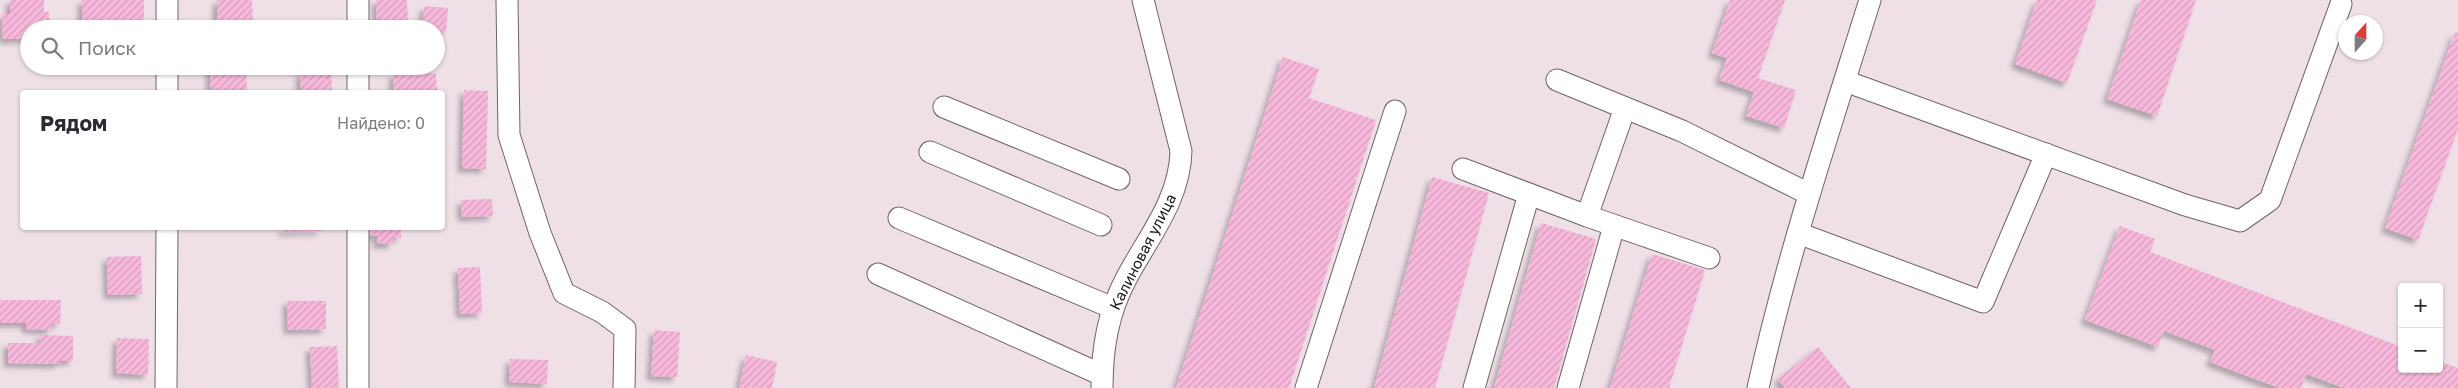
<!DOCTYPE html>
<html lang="ru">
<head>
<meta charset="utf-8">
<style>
  body { margin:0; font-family:"Golos Text",sans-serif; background:#f7f7f7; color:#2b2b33 }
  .controls { position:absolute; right:15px; bottom:15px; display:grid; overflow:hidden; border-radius:5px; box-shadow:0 1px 4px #0004 }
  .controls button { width:45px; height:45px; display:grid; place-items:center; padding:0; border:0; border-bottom:1px solid #e1e1e2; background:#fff; color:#2b2b33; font:25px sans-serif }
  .compass { position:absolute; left:2338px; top:15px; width:45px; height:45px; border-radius:50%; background:#fff; box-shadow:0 1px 4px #0004; rotate:21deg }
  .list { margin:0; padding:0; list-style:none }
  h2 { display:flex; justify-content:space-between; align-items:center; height:65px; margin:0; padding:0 20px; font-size:21px }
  h2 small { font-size:16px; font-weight:400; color:#7c7c81 }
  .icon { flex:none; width:28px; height:28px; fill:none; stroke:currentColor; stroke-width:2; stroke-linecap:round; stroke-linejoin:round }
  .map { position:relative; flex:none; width:2458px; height:388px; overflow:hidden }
  .search { position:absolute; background:#fff; box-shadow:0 1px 4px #0004; left:20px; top:20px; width:425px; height:55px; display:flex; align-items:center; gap:12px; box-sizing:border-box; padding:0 18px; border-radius:28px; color:#7c7c81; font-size:19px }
  .panel { position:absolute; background:#fff; box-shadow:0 1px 4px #0004; left:20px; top:90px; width:425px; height:140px; border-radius:5px }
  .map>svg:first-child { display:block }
  .building { fill:url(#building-hatch); filter:url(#shadow) }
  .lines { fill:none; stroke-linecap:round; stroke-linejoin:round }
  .minor-casing { stroke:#70636a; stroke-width:23 }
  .minor { stroke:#fff; stroke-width:21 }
  .labels { text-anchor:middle; stroke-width:4.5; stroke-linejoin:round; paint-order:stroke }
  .street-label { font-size:15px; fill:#1b1518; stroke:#fff }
</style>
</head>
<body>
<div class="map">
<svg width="2458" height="388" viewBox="0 0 2458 388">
  <defs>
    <pattern id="building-hatch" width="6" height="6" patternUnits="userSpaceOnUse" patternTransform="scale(1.25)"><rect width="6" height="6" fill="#f8b8db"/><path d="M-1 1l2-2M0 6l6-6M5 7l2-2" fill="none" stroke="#d49dbb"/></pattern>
    <filter id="shadow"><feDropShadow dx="-4.5" dy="4.5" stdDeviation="2.5" flood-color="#0004"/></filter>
  </defs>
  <rect width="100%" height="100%" fill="#efe0e8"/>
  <g class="building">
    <polygon points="10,0 44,0 44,12 49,12 49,29 29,29 29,39 3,39 2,14 10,14"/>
    <rect x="82" y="0" width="62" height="20"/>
    <polygon points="217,0 252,0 253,25 217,25"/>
    <polygon points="376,0 407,0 408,21 377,23"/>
    <polygon points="1730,0 1785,0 1758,78 1796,90 1784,128 1746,116 1754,92 1719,80 1727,58 1712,53"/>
    <polygon points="2037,0 2097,0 2067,83 2015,64"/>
    <polygon points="2141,0 2196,0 2157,116 2107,99"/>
    <polygon points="424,6 448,8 446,32 436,31 436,29 422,29"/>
    <polygon points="2455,32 2458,33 2458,129 2418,240 2385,228"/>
    <polygon points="1283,57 1319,69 1309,98 1376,120 1289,388 1176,388"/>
    <polygon points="210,66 246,66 247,92 211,92"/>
    <polygon points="331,71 332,92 301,92 300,72"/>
    <polygon points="436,73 437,92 394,92 393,74"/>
    <polygon points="464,90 488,91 486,169 462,168"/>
    <polygon points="1432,177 1489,193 1435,388 1374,388"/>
    <polygon points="492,199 493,216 462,217 461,200"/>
    <polygon points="1541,223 1596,239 1554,388 1494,388"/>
    <polygon points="2120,226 2155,239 2150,252 2402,347 2402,369 2439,369 2439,361 2458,368 2458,388 2344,388 2306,374 2301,388 2279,388 2210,362 2215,350 2164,331 2158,347 2085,320"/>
    <polygon points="283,228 322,228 322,231 283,232"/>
    <polygon points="369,228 401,228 401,238 393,237 393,244 377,244 378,236 369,236"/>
    <polygon points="1652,254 1705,270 1669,388 1610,388"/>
    <polygon points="141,256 142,294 108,295 107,257"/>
    <polygon points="480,267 482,313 460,314 458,268"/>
    <polygon points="0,300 61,300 60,324 52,323 52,330 26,329 26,323 0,323"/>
    <polygon points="287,301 326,301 326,329 288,330"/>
    <polygon points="654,330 680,332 677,377 651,376"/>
    <polygon points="40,335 73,336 73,361 60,361 59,364 8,363 8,343 40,343"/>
    <polygon points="117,338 149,339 148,375 116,373"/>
    <polygon points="337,346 339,388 312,388 310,347"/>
    <polygon points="1818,347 1851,388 1785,388 1778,379"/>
    <polygon points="746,355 777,362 772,388 739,388"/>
    <polygon points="510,359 548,360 547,384 509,382"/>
  </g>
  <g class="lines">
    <defs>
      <g id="minor">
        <polyline points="507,0 509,135 540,233 564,293 602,312 625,329 624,388"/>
        <polyline points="167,29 167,0"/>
        <polyline points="358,29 358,0"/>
        <polyline points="1557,80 1682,131 1809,194"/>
        <polyline points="1845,81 2185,205 2240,221 2270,200 2341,4"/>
        <polyline points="167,92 167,66"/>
        <polyline points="358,92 358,66"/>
        <polyline points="944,107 1119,179"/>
        <polyline points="1625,108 1587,216 1709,258"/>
        <polyline points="930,152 1101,225"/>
        <polyline points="1463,169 1587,216"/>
        <polyline points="899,218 1113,308"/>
        <polyline points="1798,233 1983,302 2046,154"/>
        <polyline points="878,274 1102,375"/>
        <polyline points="166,388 167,228"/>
        <polyline points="358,388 358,228"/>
        <path d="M1102,388C1102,348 1108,312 1127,277C1149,236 1180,199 1181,151L1143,0"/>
        <polyline points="1306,388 1395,111"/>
        <polyline points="1474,388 1529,194"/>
        <polyline points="1568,388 1614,226"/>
        <path d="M1758,388C1787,256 1830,128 1870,0"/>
      </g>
    </defs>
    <use href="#minor" class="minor-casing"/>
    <use href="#minor" class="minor"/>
  </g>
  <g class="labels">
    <g class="street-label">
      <text transform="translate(1143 252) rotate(-63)" y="5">Калиновая улица</text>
    </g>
  </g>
</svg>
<div class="controls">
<button>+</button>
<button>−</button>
</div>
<svg class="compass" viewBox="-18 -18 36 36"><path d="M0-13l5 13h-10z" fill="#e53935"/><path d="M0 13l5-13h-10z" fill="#7c7c81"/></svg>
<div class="search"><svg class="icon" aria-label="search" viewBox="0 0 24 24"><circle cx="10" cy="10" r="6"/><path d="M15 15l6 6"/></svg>Поиск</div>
<section class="panel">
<h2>Рядом<small>Найдено: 0</small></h2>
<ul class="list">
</ul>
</section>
</div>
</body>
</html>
